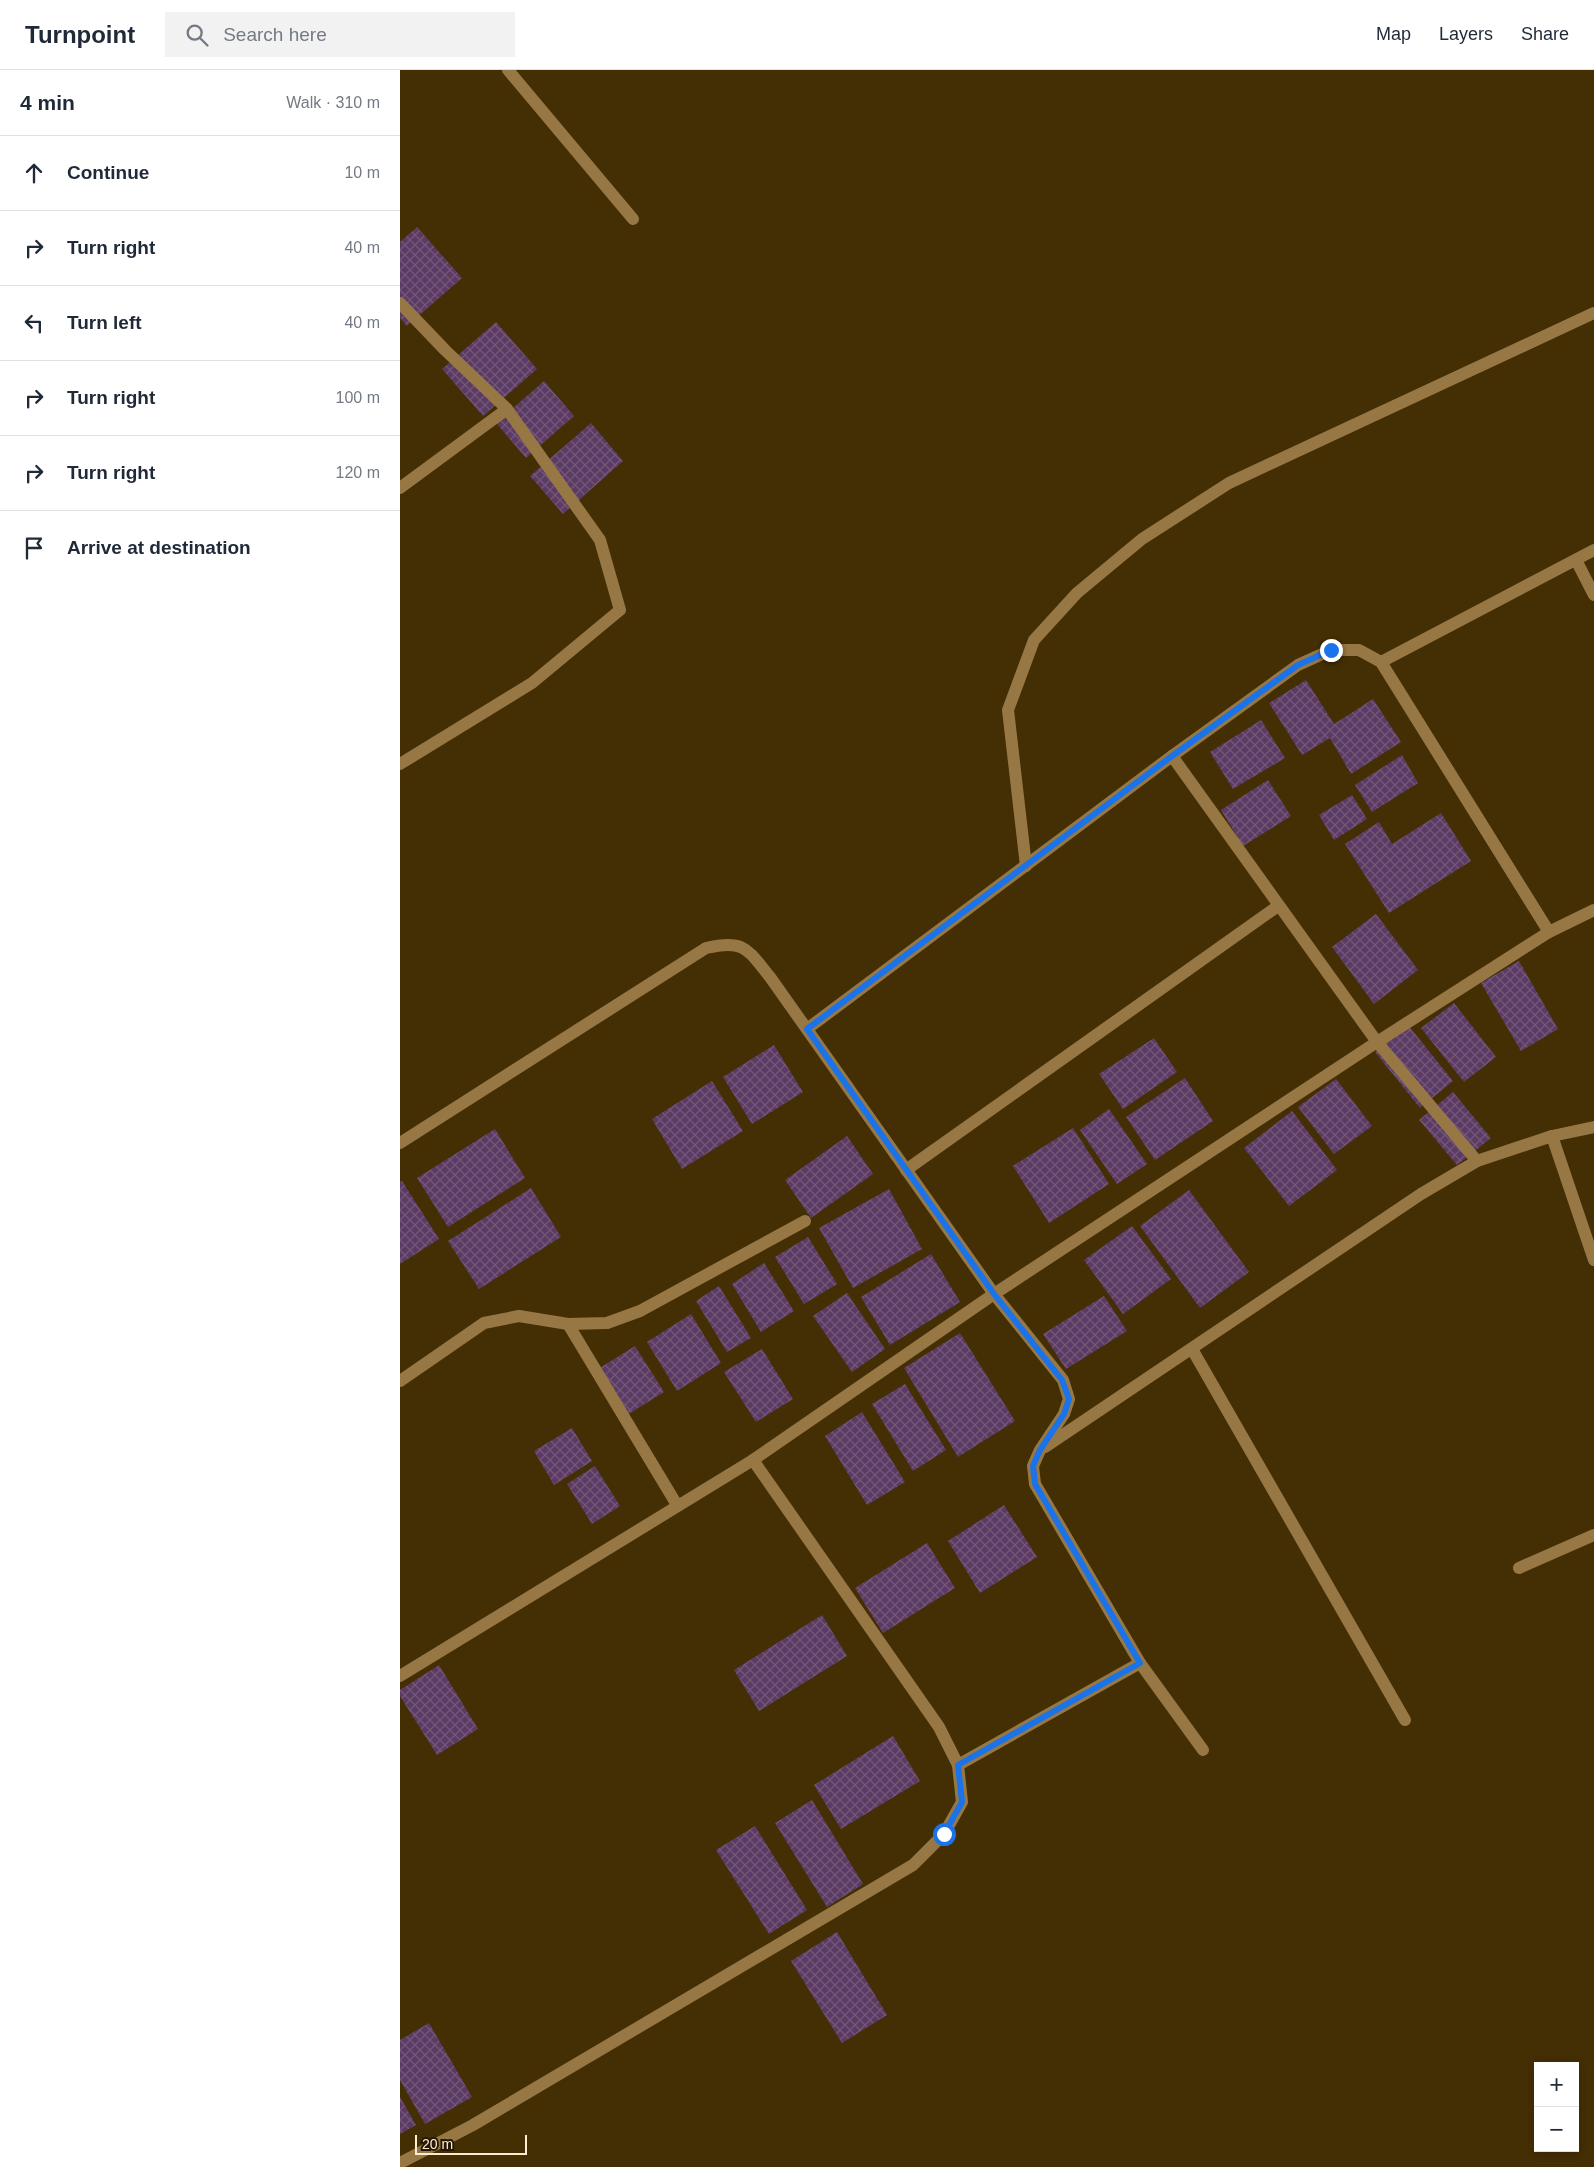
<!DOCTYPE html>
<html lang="en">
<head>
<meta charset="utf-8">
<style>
  body { margin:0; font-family:Arial,sans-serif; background:#f2f2f3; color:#1f2937 }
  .controls { position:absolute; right:15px; bottom:15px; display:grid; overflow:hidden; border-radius:0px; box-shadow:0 2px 8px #0003 }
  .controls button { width:45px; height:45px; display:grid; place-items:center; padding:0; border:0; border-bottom:1px solid #e0e1e3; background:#fff; color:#1f2937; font:25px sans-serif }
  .scale { position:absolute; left:15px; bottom:12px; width:112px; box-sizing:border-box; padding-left:5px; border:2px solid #fdecd1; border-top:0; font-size:14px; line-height:18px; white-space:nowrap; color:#fdecd1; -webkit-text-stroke:4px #241804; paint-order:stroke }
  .stop { position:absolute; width:15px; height:15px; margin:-11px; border:4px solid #1a73e8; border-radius:50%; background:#fff }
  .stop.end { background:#1a73e8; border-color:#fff; box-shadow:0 1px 5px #0008 }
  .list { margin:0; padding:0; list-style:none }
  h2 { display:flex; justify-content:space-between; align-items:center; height:65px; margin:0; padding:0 20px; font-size:21px }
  h2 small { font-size:16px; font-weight:400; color:#747a83 }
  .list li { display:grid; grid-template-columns:32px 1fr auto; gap:15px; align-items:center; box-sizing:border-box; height:75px; padding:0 20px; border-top:1px solid #e0e1e3 }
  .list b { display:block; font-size:19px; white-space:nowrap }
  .list em { font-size:16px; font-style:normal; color:#747a83 }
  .icon { flex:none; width:28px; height:28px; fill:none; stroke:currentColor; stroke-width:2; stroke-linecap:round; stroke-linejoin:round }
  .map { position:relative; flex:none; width:1194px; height:2097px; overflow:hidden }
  header { display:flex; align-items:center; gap:30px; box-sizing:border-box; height:70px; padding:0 25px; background:#fff; border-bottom:1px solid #e0e1e3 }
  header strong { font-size:24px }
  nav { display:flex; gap:28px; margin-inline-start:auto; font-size:18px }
  .search { width:350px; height:45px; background:#f2f2f3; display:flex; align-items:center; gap:12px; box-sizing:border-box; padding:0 18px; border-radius:0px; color:#747a83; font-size:19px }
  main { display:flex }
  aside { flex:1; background:#fff }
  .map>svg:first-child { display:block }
  .building { fill:url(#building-cross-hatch) }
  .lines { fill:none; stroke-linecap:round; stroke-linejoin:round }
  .minor { stroke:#977845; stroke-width:12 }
  .route { stroke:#1a73e8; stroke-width:6 }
</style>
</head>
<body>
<header>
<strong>Turnpoint</strong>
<div class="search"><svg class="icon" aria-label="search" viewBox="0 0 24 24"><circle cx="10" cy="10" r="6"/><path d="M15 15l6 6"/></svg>Search here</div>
<nav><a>Map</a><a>Layers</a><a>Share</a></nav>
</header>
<main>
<aside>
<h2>4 min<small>Walk · 310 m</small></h2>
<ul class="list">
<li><svg class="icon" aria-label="ahead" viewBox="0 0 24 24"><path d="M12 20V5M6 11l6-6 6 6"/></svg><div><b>Continue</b></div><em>10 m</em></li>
<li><svg class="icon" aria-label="right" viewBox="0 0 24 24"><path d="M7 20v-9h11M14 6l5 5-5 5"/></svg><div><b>Turn right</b></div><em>40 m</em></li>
<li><svg class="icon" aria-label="left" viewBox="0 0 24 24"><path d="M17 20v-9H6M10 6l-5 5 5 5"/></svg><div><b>Turn left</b></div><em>40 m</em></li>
<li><svg class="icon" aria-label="right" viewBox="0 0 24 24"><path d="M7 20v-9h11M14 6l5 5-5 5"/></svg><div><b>Turn right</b></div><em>100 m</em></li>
<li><svg class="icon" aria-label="right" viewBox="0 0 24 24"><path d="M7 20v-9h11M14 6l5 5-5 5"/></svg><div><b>Turn right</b></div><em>120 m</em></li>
<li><svg class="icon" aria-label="arrive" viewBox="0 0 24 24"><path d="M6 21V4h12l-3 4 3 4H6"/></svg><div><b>Arrive at destination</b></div></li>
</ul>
</aside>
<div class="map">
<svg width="1194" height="2097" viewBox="0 0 1194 2097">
  <defs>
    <pattern id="building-cross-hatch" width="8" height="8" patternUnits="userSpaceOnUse" patternTransform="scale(1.25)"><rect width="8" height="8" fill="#5b3a64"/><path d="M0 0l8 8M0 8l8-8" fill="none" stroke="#735779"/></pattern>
  </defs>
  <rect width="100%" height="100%" fill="#442e04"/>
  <g class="building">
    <polygon points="17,157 62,208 7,256 0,248 0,172"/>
    <polygon points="96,252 137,299 83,346 42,299"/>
    <polygon points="144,311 174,346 126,388 96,353"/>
    <polygon points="191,353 223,391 163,444 130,406"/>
    <polygon points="906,610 934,654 973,629 1001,672 951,704 930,668 902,685 869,633"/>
    <polygon points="861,650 885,688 833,719 810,682"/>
    <polygon points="1002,685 1018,713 972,742 955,715"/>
    <polygon points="868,710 891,746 843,776 821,740"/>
    <polygon points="952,725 967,749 934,770 919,745"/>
    <polygon points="1041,743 1071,791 989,843 945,774 979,752 992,774"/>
    <polygon points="976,844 1018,900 974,934 932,877"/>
    <polygon points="1119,891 1158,959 1121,981 1081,913"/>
    <polygon points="1054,933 1096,987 1064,1012 1021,958"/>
    <polygon points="1008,955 1053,1011 1020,1038 975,982"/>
    <polygon points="754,968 777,1002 723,1039 699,1004"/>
    <polygon points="374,975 403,1022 352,1054 323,1007"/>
    <polygon points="785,1008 813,1051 755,1090 726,1047"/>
    <polygon points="936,1009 972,1056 934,1084 898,1037"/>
    <polygon points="312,1011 343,1061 282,1099 252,1049"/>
    <polygon points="1053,1022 1091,1068 1057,1095 1019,1050"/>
    <polygon points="709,1039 747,1094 717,1114 680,1060"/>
    <polygon points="892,1041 937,1100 889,1136 844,1078"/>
    <polygon points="673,1058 709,1114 649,1153 613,1096"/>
    <polygon points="95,1059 125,1108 48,1157 17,1108"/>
    <polygon points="447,1066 473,1104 411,1148 385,1110"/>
    <polygon points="2,1111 39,1169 0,1194 0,1112"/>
    <polygon points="131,1118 161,1167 79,1219 48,1171"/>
    <polygon points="489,1119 522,1179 453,1218 419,1158"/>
    <polygon points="789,1120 849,1202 800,1238 740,1156"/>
    <polygon points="732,1156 771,1209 723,1244 684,1190"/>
    <polygon points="408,1167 437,1214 404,1234 375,1187"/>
    <polygon points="531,1184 560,1232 490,1275 461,1227"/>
    <polygon points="364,1193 394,1241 361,1262 332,1214"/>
    <polygon points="319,1216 351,1268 327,1282 296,1231"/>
    <polygon points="447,1223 485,1279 452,1302 413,1246"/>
    <polygon points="704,1226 727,1261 666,1299 643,1264"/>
    <polygon points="291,1244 321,1293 277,1321 247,1272"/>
    <polygon points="560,1263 615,1351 558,1387 504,1298"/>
    <polygon points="235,1276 264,1322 227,1345 198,1299"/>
    <polygon points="362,1279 393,1329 356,1352 324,1302"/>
    <polygon points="505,1314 546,1380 513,1401 472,1334"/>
    <polygon points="462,1342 505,1412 467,1435 425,1366"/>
    <polygon points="172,1358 192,1391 154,1415 134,1381"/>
    <polygon points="195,1396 220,1436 192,1454 167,1414"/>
    <polygon points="604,1435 637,1487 580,1523 548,1471"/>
    <polygon points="527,1473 555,1518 483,1563 455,1518"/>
    <polygon points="422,1545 447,1586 359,1641 334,1600"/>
    <polygon points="39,1595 78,1659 37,1685 0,1626 0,1620"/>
    <polygon points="493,1666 520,1711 441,1759 414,1715"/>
    <polygon points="412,1730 463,1814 427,1837 375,1753"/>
    <polygon points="355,1756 407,1840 369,1864 316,1780"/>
    <polygon points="437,1862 487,1945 442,1973 391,1891"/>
    <polygon points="29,1953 72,2027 25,2054 0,2010 0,1970"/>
    <polygon points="0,2027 16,2055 0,2064"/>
  </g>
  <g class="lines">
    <g class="minor">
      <polyline points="108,0 233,149"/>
      <polyline points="0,233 45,280 107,339 200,470 220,540 132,613 0,694"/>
      <polyline points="0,418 107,339"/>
      <polyline points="1176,490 1194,525"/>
      <polyline points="981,592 1194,480"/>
      <polyline points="772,686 977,972 1077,1091"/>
      <polyline points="626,796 608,640 634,570 677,523 742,469 829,413 1194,243"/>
      <polyline points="407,959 772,686 898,595 931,580 959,580 981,592 1149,862"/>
      <polyline points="1152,1066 1194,1190"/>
      <path d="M0,1073L306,878C345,869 347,879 370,907L594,1224L663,1310L669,1329L664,1344L640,1380L633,1396L635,1414L740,1593L803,1680"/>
      <polyline points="506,1100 878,836"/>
      <polyline points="168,1254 277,1435"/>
      <polyline points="792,1279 1005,1650"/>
      <polyline points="0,1311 84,1253 119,1246 168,1254 207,1253 240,1241 405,1151"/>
      <polyline points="645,1377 1021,1124 1077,1091 1152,1066 1194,1057"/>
      <polyline points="1119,1498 1194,1465"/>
      <polyline points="0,1606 353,1390 594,1224 977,972 1149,862 1194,840"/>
      <polyline points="558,1695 740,1593"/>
      <polyline points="0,2093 73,2055 513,1795 544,1764 562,1732 558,1695 539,1657 353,1390"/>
    </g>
  </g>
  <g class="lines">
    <polyline class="route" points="544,1764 562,1732 558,1695 740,1593 635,1414 633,1396 640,1380 664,1344 669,1329 662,1310 594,1224 407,959 772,686 898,595 931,580"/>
  </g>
</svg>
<div class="controls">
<button>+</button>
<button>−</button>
</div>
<div class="scale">20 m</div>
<div class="stop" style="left:544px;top:1764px"></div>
<div class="stop end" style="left:931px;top:580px"></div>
</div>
</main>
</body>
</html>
